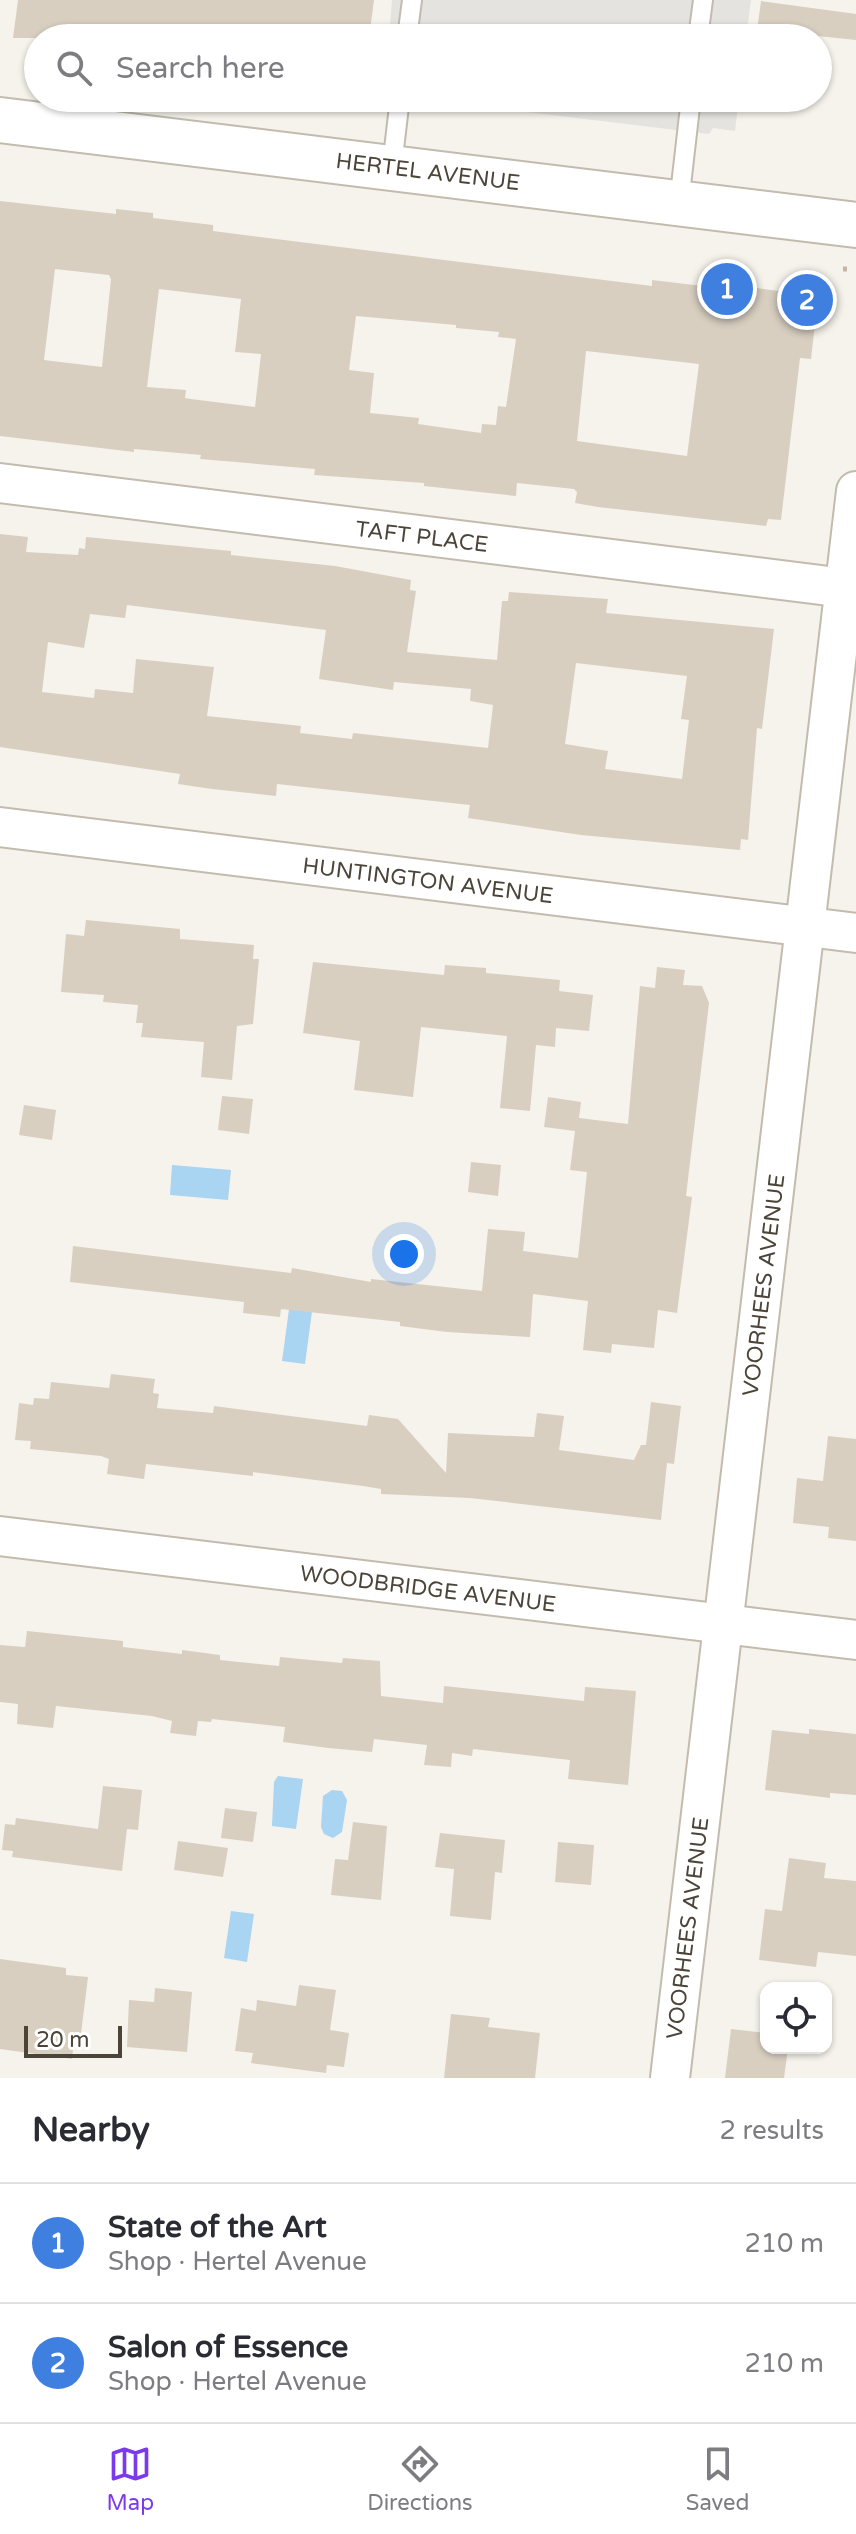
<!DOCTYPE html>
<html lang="en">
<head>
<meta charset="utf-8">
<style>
  body { margin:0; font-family:"Varela Round",sans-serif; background:#f7f7f7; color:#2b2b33 }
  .controls { position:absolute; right:24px; bottom:24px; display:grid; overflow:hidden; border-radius:16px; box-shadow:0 2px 6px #0004 }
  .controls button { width:72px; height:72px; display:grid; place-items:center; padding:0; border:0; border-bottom:2px solid #e1e1e2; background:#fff; color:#2b2b33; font:40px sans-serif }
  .scale { position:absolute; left:24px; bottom:20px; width:98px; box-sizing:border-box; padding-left:8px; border:4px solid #4b4439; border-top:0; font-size:22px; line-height:28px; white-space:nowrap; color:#4b4439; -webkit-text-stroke:6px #fff; paint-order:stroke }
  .you { position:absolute; left:404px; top:1254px; width:28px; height:28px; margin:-20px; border:6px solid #fff; border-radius:50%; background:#1a73e8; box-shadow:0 0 0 12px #1a73e833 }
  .badge { display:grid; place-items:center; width:52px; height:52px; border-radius:50%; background:#7c3aed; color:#fff; font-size:26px; font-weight:700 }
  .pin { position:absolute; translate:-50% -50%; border:4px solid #fff; box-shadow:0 2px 8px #0006 }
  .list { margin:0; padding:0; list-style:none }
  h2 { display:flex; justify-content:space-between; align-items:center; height:104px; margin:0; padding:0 32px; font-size:34px }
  h2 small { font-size:26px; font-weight:400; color:#7c7c81 }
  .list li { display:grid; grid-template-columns:52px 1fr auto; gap:24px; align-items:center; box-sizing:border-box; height:120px; padding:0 32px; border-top:2px solid #e1e1e2 }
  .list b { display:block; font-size:30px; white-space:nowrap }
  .list p { margin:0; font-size:26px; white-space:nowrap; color:#7c7c81 }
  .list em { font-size:26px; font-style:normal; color:#7c7c81 }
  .icon { flex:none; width:44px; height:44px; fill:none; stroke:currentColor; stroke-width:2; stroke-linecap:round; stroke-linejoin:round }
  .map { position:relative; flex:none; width:856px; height:2078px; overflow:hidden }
  .search { position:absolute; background:#fff; box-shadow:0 2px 6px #0004; left:24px; right:24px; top:24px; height:88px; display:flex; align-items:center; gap:20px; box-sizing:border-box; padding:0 28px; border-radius:44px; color:#7c7c81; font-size:30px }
  .sheet { height:344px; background:#fff }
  nav { display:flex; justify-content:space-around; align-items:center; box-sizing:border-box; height:112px; border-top:2px solid #e1e1e2; background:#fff; font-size:22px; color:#7c7c81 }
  nav a { display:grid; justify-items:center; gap:4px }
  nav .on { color:#7c3aed }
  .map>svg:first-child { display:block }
  .parking { fill:#e5e3e0 }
  .water { fill:#a9d4f2 }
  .building { fill:#d8cfc1; fill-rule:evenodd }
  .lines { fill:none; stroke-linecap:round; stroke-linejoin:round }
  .service-casing { stroke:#c2bbae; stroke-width:22 }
  .minor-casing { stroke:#c2bbae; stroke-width:42 }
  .tertiary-casing { stroke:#c2bbae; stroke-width:48 }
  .path { stroke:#c4b79f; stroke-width:5; stroke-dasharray:4 4; stroke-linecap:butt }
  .service { stroke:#fff; stroke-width:18 }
  .minor { stroke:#fff; stroke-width:38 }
  .tertiary { stroke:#fff; stroke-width:44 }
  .labels { text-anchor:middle; stroke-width:6; stroke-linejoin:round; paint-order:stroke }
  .street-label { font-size:22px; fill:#4b4439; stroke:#fff }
</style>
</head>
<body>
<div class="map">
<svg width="856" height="2078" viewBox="0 0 856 2078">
  <rect width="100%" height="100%" fill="#f6f3ec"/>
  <g class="parking">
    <polygon points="392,0 751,0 746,38 389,38"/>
    <polygon points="410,98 739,98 735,131 713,128 709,134"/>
  </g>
  <g class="water">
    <polygon points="172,1165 231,1170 228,1200 170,1195"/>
    <polygon points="290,1302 313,1304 305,1364 282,1361"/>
    <polygon points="278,1776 303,1779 296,1829 272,1826 274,1782"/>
    <polygon points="332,1790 342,1791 347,1800 342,1832 333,1838 324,1834 321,1827 323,1796"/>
    <polygon points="231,1911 254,1914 247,1962 224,1958"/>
  </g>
  <g class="building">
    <polygon points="18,0 374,0 369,38 13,38"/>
    <polygon points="761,1 856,14 856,40 788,33 787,38 756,38"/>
    <path d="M0,201L116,214V209L153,213V218L213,225V231L652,286V280L711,287L712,282L808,295L817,307L811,359L800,358L781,520L768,519L766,526L598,507L575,503L577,492L574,489L517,483L516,496L424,486V483L314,475L315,469L200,459L201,455L134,449V452L0,436ZM55,269L109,275L111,279L102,367L44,360ZM159,289L241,299L235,352L261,354L255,407L191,399L185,398L186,390L147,387ZM356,316L456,325V328L499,332L498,337L516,339L506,407L498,406L496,425L482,424L481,433L418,424L419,418L370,413L374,373L349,370ZM586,351L699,364L687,456L577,441Z"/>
    <path d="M0,534L28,537L26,552L78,555L79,548L85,549L86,537L231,551V555L335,566L411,580L410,590L416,591L407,652L497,660L502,601H508L509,592L608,599L606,613L774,629L762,729L757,728L748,840L741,839L740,850L581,835L468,818L470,805L277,784L276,796L212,789L178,784L180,774L0,747ZM127,605L326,630L319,679L393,690L394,682L471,689L470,701L493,705L488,748L353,733L352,739L300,733L301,726L207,716L214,667L136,659L133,693L95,689L94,698L42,692L48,642L84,648L90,614L125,618ZM576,663L687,676L681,719L689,720L682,779L605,769L608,751L565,744Z"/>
    <polygon points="86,920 180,929 180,939 254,945 253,959 259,959 253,1024 237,1026 232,1080 201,1077 204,1042 141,1037 143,1023 136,1023 138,1005 103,1002 104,995 61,992 66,934 84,936"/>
    <polygon points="313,962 444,975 445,965 486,968 486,973 560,980 559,991 593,995 589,1031 556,1028 555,1047 536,1045 530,1111 500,1108 507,1036 421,1027 413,1097 354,1090 360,1041 303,1033"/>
    <polygon points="657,967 685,970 683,985 702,986 709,1003 686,1196 692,1197 677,1313 658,1310 654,1348 612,1344 611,1353 583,1350 588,1301 533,1294 530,1337 447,1332 400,1326 400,1322 281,1309 280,1317 243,1313 244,1302 70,1282 73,1246 291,1273 292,1268 371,1282 371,1279 482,1291 488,1229 525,1232 523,1251 578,1258 587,1172 570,1170 575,1131 544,1127 548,1097 581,1102 579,1118 628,1124 640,986 655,988"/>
    <polygon points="222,1096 253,1099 249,1134 218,1130"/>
    <polygon points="24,1105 56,1110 52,1140 19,1135"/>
    <polygon points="471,1162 501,1165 498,1196 468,1192"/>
    <polygon points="111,1374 155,1379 153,1393 159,1394 157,1408 213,1413 214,1406 367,1426 369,1415 398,1419 446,1473 448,1433 534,1437 537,1413 564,1416 559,1450 634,1460 641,1445 646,1445 651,1402 681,1406 674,1464 667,1463 661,1520 470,1498 381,1494 381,1489 363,1486 253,1472 253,1476 146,1464 144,1479 107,1474 109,1459 101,1456 30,1449 31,1441 15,1440 19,1403 33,1405 34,1398 49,1399 51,1382 109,1388"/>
    <polygon points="828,1436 856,1439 856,1541 828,1538 829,1527 793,1523 797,1478 823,1481"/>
    <polygon points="27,1631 123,1641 123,1647 182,1654 182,1650 220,1655 220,1660 279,1666 280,1657 342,1663 343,1658 380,1661 381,1696 443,1703 444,1686 584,1701 585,1687 636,1691 628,1785 568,1779 570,1760 473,1749 472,1756 452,1753 451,1767 424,1765 427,1745 374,1739 372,1752 328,1748 283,1742 285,1727 212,1719 211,1722 198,1721 196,1736 170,1733 172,1721 152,1716 56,1706 53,1728 17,1724 18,1704 0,1702 0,1645 25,1647"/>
    <polygon points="809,1729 856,1734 856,1795 830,1793 830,1798 765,1790 772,1730 809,1734"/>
    <polygon points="103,1786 142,1790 138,1830 127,1829 122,1871 12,1857 13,1851 2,1850 5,1824 15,1825 16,1818 98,1829"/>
    <polygon points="225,1808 257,1812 253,1842 221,1838"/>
    <polygon points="353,1822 387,1826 381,1900 331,1895 335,1859 348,1860"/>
    <polygon points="440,1833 505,1840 502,1873 495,1872 491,1920 450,1916 454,1869 435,1867"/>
    <polygon points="178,1841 228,1848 223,1877 174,1870"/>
    <polygon points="558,1842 594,1845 591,1885 555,1882"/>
    <polygon points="789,1858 826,1863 824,1878 856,1881 856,1956 818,1952 816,1967 759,1960 765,1909 782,1911"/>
    <polygon points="0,1959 66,1968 66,1975 88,1977 80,2042 74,2041 72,2059 0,2049"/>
    <polygon points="299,1985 336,1990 330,2030 349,2033 344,2067 327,2065 326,2073 251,2063 253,2053 235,2051 241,2008 256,2011 257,2000 296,2006"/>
    <polygon points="155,1988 192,1992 187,2052 127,2047 129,2000 154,2002"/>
    <polygon points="451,2014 490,2018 488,2027 540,2033 535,2078 444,2078"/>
    <polygon points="731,2029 766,2033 766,2048 788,2048 784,2078 725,2078"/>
  </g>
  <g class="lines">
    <defs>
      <g id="service">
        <polyline points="407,38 412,0"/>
        <polyline points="698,38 703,0"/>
        <polyline points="392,166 400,98"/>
        <polyline points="679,203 691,98"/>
      </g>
      <g id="minor">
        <polyline points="0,483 845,588"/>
        <polyline points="0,827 856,933"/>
        <polyline points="0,1536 856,1640"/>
        <polyline points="670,2078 856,491"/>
      </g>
      <polyline id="tertiary" points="0,120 856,225"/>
    </defs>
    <use href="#service" class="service-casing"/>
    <use href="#minor" class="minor-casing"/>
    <use href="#tertiary" class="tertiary-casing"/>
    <polyline class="path" points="843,269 849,269"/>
    <use href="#service" class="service"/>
    <use href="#minor" class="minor"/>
    <use href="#tertiary" class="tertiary"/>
  </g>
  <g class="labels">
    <g class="street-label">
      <text transform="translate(428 171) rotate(7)" y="8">HERTEL AVENUE</text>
      <text transform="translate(422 536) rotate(7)" y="8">TAFT PLACE</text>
      <text transform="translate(428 880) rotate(7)" y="8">HUNTINGTON AVENUE</text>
      <text transform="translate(763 1285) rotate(-83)" y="8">VOORHEES AVENUE</text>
      <text transform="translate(428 1588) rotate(7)" y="8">WOODBRIDGE AVENUE</text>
      <text transform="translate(687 1928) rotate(-83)" y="8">VOORHEES AVENUE</text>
    </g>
  </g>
</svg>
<div class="controls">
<button><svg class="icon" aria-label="locate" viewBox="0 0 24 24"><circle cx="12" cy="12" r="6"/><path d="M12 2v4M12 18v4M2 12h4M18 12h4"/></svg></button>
</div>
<div class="scale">20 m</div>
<div class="you"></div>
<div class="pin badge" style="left:727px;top:289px;background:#3f7fe0">1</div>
<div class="pin badge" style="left:807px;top:300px;background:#3f7fe0">2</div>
<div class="search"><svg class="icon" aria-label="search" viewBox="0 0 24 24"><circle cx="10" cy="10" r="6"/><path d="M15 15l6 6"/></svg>Search here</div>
</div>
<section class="sheet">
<h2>Nearby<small>2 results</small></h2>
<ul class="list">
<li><span class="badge" style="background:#3f7fe0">1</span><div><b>State of the Art</b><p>Shop · Hertel Avenue</p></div><em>210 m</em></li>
<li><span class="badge" style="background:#3f7fe0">2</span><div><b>Salon of Essence</b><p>Shop · Hertel Avenue</p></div><em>210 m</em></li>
</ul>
</section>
<nav>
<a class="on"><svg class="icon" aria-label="map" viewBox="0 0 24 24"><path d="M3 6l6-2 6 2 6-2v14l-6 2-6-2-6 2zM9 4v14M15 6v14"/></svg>Map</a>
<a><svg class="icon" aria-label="directions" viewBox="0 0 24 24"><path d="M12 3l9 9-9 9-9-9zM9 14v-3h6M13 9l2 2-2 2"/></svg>Directions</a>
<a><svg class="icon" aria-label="saved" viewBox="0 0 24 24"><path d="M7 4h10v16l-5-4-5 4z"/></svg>Saved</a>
</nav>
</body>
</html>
